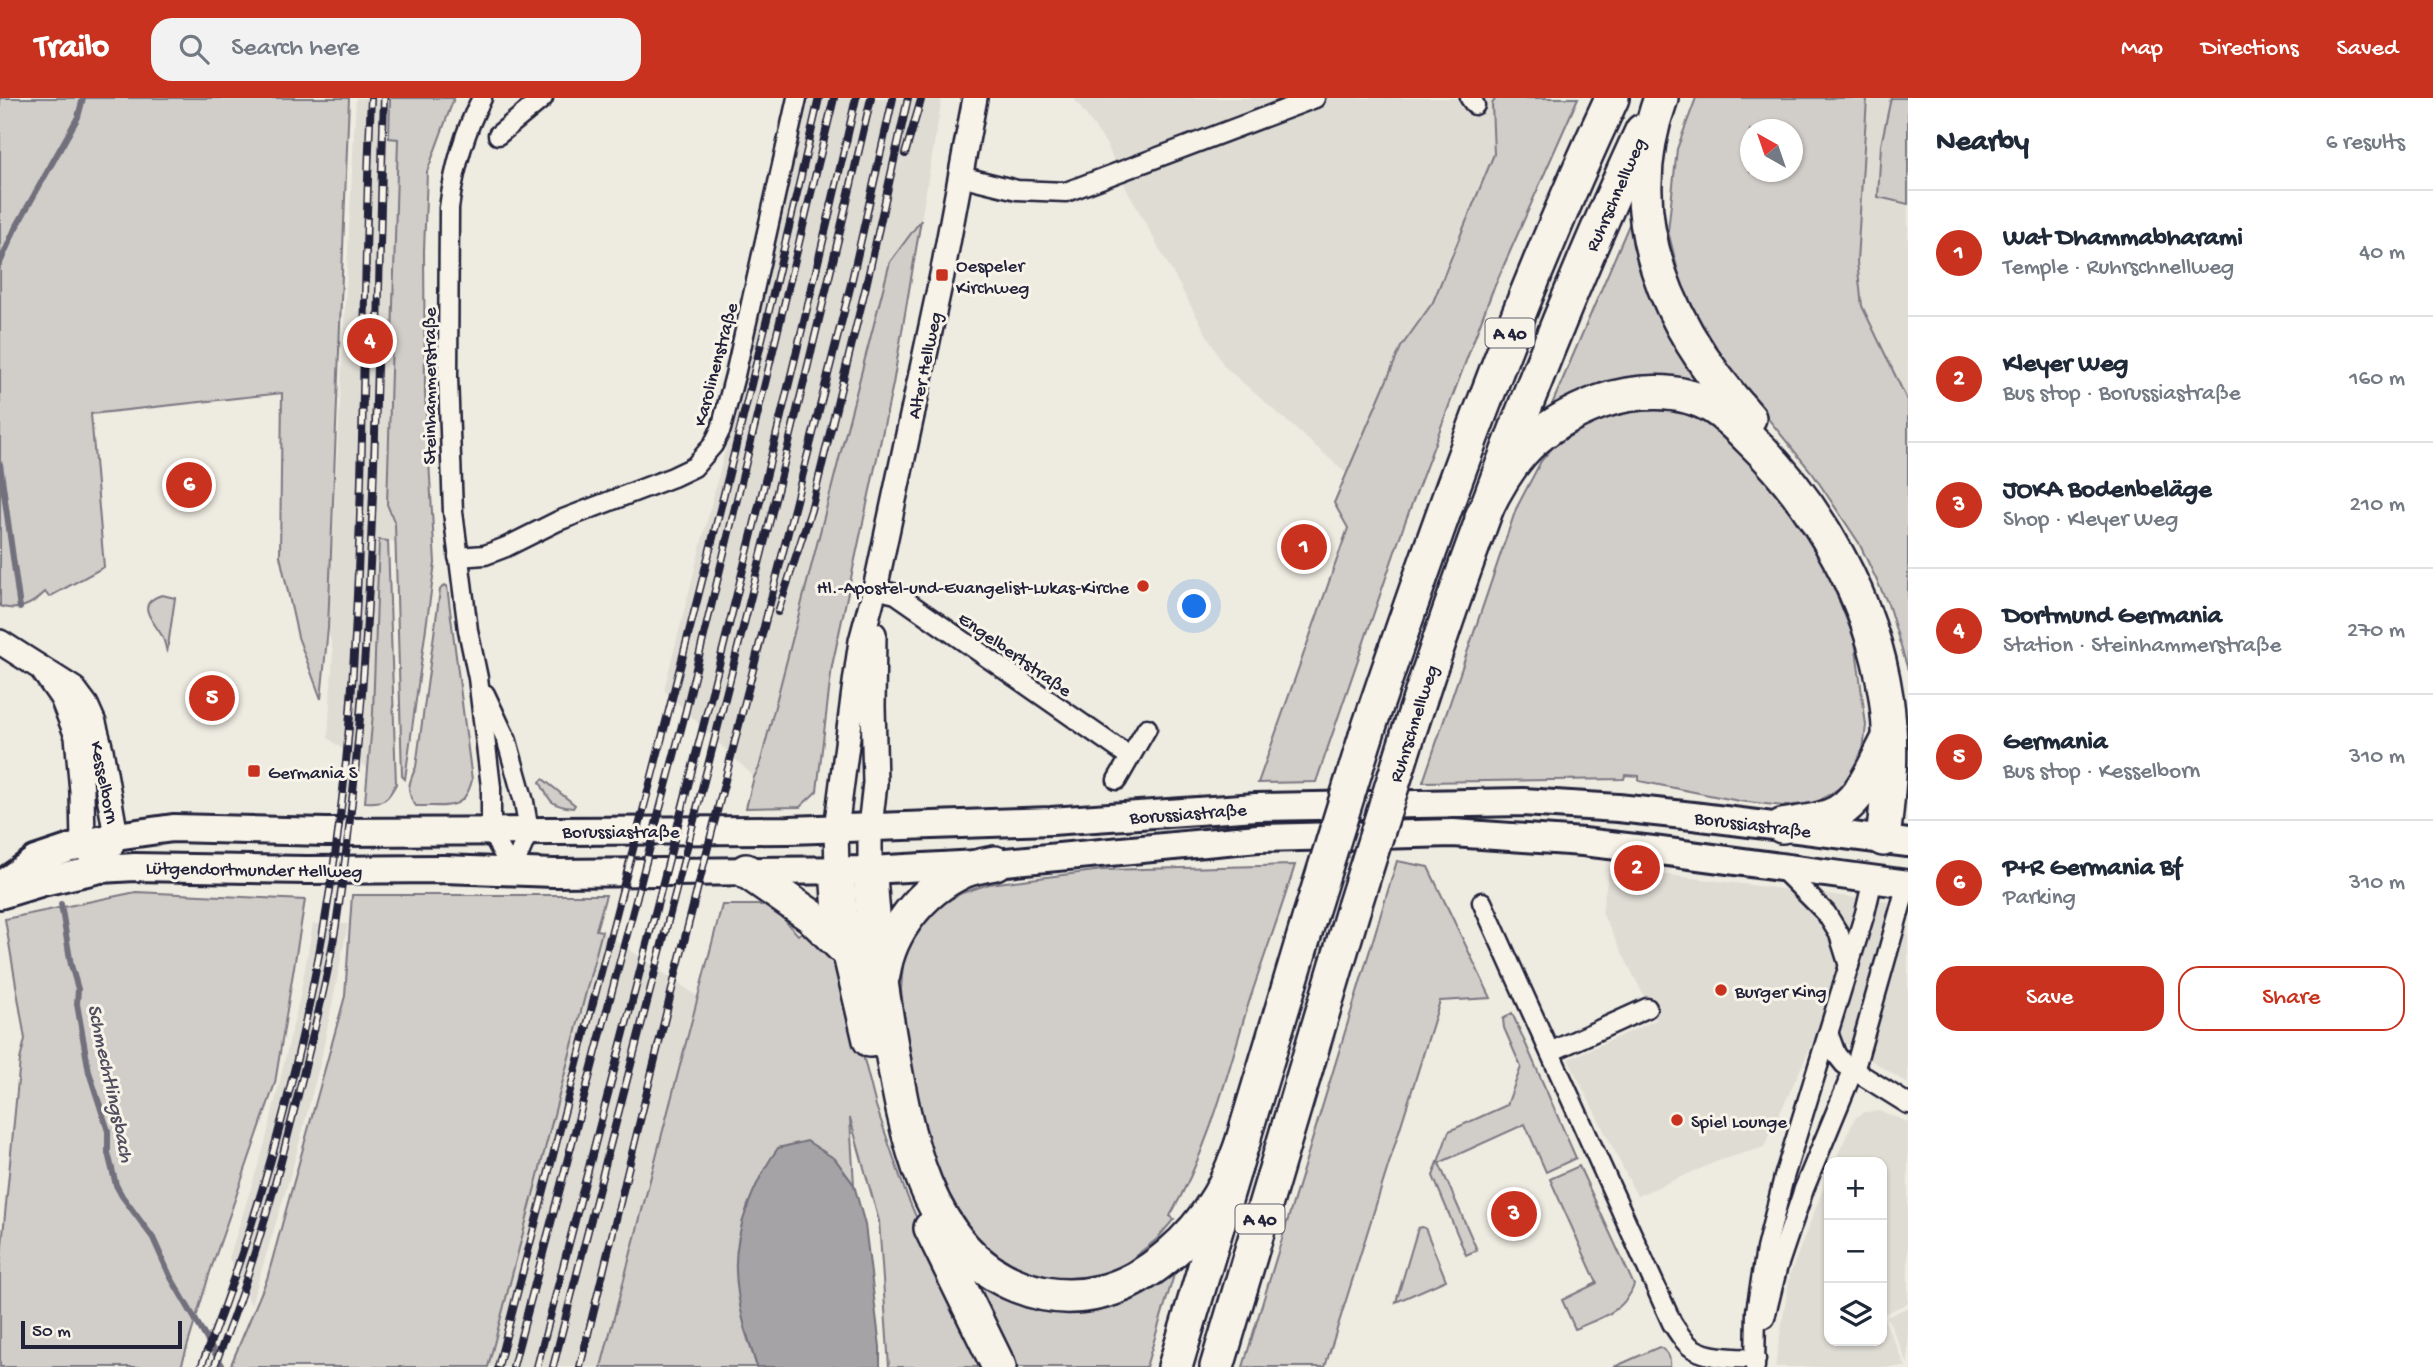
<!DOCTYPE html>
<html lang="en">
<head>
<meta charset="utf-8">
<style>
  body { margin:0; font-family:"Gochi Hand",sans-serif; background:#f2f2f3; color:#1f2937 }
  .controls { position:absolute; right:21px; bottom:21px; display:grid; overflow:hidden; border-radius:14px; box-shadow:0 2px 5px #0004 }
  .controls button { width:63px; height:63px; display:grid; place-items:center; padding:0; border:0; border-bottom:2px solid #e0e1e3; background:#fff; color:#1f2937; font:35px sans-serif }
  .compass { position:absolute; left:1740px; top:21px; width:63px; height:63px; border-radius:50%; background:#fff; box-shadow:0 2px 5px #0004; rotate:320deg }
  .scale { position:absolute; left:21px; bottom:18px; width:161px; box-sizing:border-box; padding-left:7px; border:4px solid #22223b; border-top:0; font-size:19px; line-height:24px; white-space:nowrap; color:#22223b; -webkit-text-stroke:5px #f7f3e8; paint-order:stroke }
  .you { position:absolute; left:1195px; top:509px; width:24px; height:24px; margin:-18px; border:5px solid #fff; border-radius:50%; background:#1a73e8; box-shadow:0 0 0 10px #1a73e833 }
  .badge { display:grid; place-items:center; width:46px; height:46px; border-radius:50%; background:#c8321e; color:#fff; font-size:23px; font-weight:700 }
  .pin { position:absolute; translate:-50% -50%; border:4px solid #fff; box-shadow:0 2px 7px #0006 }
  .list { margin:0; padding:0; list-style:none }
  h2 { display:flex; justify-content:space-between; align-items:center; height:91px; margin:0; padding:0 28px; font-size:30px }
  h2 small { font-size:23px; font-weight:400; color:#747a83 }
  .list li { display:grid; grid-template-columns:46px 1fr auto; gap:21px; align-items:center; box-sizing:border-box; height:126px; padding:0 28px; border-top:2px solid #e0e1e3 }
  .list b { display:block; font-size:26px; white-space:nowrap }
  .list p { margin:0; font-size:23px; white-space:nowrap; color:#747a83 }
  .list em { font-size:23px; font-style:normal; color:#747a83 }
  .actions { display:flex; gap:14px; padding:21px 28px }
  .actions a { flex:1; padding:16px 0; border:2px solid #c8321e; border-radius:21px; text-align:center; font-size:24px; color:#c8321e }
  .actions .main { background:#c8321e; color:#fff }
  .icon { flex:none; width:38px; height:38px; fill:none; stroke:currentColor; stroke-width:2; stroke-linecap:round; stroke-linejoin:round }
  .map { position:relative; flex:none; width:1908px; height:1269px; overflow:hidden }
  header { display:flex; align-items:center; gap:42px; box-sizing:border-box; height:98px; padding:0 35px; background:#c8321e; color:#fff }
  header strong { font-size:33px }
  nav { display:flex; gap:38px; margin-inline-start:auto; font-size:24px }
  .search { width:490px; height:63px; background:#f2f2f3; display:flex; align-items:center; gap:18px; box-sizing:border-box; padding:0 24px; border-radius:21px; color:#747a83; font-size:26px }
  main { display:flex }
  aside { flex:1; background:#fff }
  .map>svg:first-child { display:block }
  .built { fill:#dfdcd4 }
  .green { fill:#d1cdc9; stroke:#7a7882; stroke-width:2; fill-rule:evenodd }
  .water { fill:#a6a3a6; stroke:#716f7b; stroke-width:2 }
  .lines { fill:none; stroke-linecap:round; stroke-linejoin:round }
  .stream { stroke:#716f7b; stroke-width:6 }
  .minor-casing { stroke:#22223b; stroke-width:23 }
  .tertiary-casing { stroke:#22223b; stroke-width:28 }
  .secondary-casing { stroke:#22223b; stroke-width:32 }
  .motorway-casing { stroke:#22223b; stroke-width:38 }
  .minor { stroke:#f7f3e8; stroke-width:18 }
  .tertiary { stroke:#f7f3e8; stroke-width:23 }
  .secondary { stroke:#f7f3e8; stroke-width:26 }
  .motorway { stroke:#f7f3e8; stroke-width:33 }
  .rail-casing { stroke:#22223b; stroke-width:8 }
  .rail { stroke:#f7f3e8; stroke-width:5; stroke-dasharray:16; stroke-linecap:butt }
  .motorway-bridge-casing { stroke:#22223b; stroke-width:38; stroke-linecap:butt }
  .motorway-bridge { stroke:#f7f3e8; stroke-width:33 }
  .poi-dot { fill:#c8321e; stroke:#f7f3e8; stroke-width:2.5 }
  .labels { text-anchor:middle; stroke-width:6; stroke-linejoin:round; paint-order:stroke }
  .shield { fill:#f7f3e8; stroke:#62616f; stroke-width:2 }
  .shield-label { font-size:18px; font-weight:bold; fill:#22223b }
  .street-label { font-size:19px; fill:#22223b; stroke:#f7f3e8 }
  .poi-label { font-size:19px; fill:#22223b; stroke:#f7f3e8; text-anchor:start }
  .water-label { font-size:21px; font-style:italic; fill:#504f60; stroke:#f7f3e8 }
</style>
</head>
<body>
<header>
<strong>Trailo</strong>
<div class="search"><svg class="icon" aria-label="search" viewBox="0 0 24 24"><circle cx="10" cy="10" r="6"/><path d="M15 15l6 6"/></svg>Search here</div>
<nav><a>Map</a><a>Directions</a><a>Saved</a></nav>
</header>
<main>
<div class="map">
<svg width="1908" height="1269" viewBox="0 0 1908 1269">
  <rect width="100%" height="100%" fill="#eeebe1"/>
  <filter id="ink" filterUnits="userSpaceOnUse"><feTurbulence type="fractalNoise" baseFrequency=".0143" numOctaves="2"/><feDisplacementMap in="SourceGraphic" scale="14" xChannelSelector="R" yChannelSelector="G"/><feConvolveMatrix kernelMatrix="1 2 1 2 8 2 1 2 1" color-interpolation-filters="sRGB"/></filter>
  <g filter="url(#ink)">
    <g class="built">
      <polygon points="356,0 390,0 389,40 398,41 387,406 395,426 396,444 380,442 373,615 367,670 328,640 333,553 328,530"/>
      <polygon points="809,0 942,0 921,122 890,164 759,670 754,679 664,592 745,274"/>
      <polygon points="1074,0 1578,0 1494,194 1404,426 1224,268 1126,90 1107,47"/>
      <polygon points="1860,0 1908,0 1908,350 1846,217"/>
      <polygon points="1609,770 1908,806 1908,986 1820,929 1764,1049 1718,1063 1637,1098 1568,961 1656,922 1602,815"/>
      <polygon points="313,826 348,826 321,962 292,1072 251,1207 229,1160 265,1045 300,898"/>
      <polygon points="602,833 697,898 621,1194 601,1269 488,1269"/>
      <polygon points="1880,1013 1908,1024 1908,1205 1882,1217 1906,1269 1775,1269 1790,1176 1829,1076 1829,1243 1882,1243 1882,1064 1834,1064 1855,1020 1865,1014"/>
      <polygon points="1908,1209 1908,1266 1887,1219"/>
    </g>
    <g class="green">
      <path d="M0,0H349L328,530L321,601L298,539L280,458L282,295L91,316L104,469L49,499L45,494C33,506 18,515 0,508Z"/>
      <polygon points="390,0 454,0 427,74 424,153 425,295 435,465 405,681 402,678 395,426 387,406 398,41 389,40"/>
      <polygon points="1496,0 1578,0 1492,194 1404,427 1316,684 1258,685 1348,430 1334,405 1401,249 1433,204 1494,56 1492,6"/>
      <path d="M1696,0H1867L1857,164L1862,208L1908,304V572L1888,506L1859,445L1813,376L1713,253L1686,205L1668,133L1677,51ZM1750,32H1792V74H1750Z"/>
      <polygon points="1891,0 1908,0 1908,106 1878,99 1881,47"/>
      <polygon points="1640,101 1714,296 1544,325"/>
      <polygon points="921,122 893,286 832,568 817,693 800,709 746,710 754,679 759,670 890,164"/>
      <polygon points="1679,310 1710,324 1779,394 1828,475 1855,543 1866,627 1862,662 1844,687 1816,705 1783,708 1739,703 1639,683 1639,678 1625,677 1624,681 1423,684 1516,411 1541,363 1558,343 1610,312"/>
      <path d="M379,442L388,443L396,686C387,703 384,705 365,704L373,615Z"/>
      <path d="M444,487L447,488L472,682C464,715 445,707 416,708C405,694 409,684 416,669L440,492Z"/>
      <path d="M162,497L175,500L167,555C166,550 165,544 162,538C154,523 133,506 162,497Z"/>
      <path d="M543,681L575,707L573,710C550,708 550,703 540,684Z"/>
      <polygon points="1397,763 1428,769 1491,900 1440,903 1325,1269 1243,1269"/>
      <path d="M1295,767C1281,813 1264,858 1249,904C1227,977 1209,1051 1170,1118L1174,1121L1157,1141L1118,1172L1082,1182L1039,1180L997,1164L960,1127L930,1072L909,956L901,892L904,852L920,828L941,807L962,795L989,786L1103,772Z"/>
      <polygon points="136,794 305,802 275,985 210,1174 181,1269 0,1269 0,1168 20,962 25,941 5,821"/>
      <polygon points="352,797 606,797 596,832 602,833 488,1269 230,1269 267,1181 345,898"/>
      <polygon points="722,807 771,807 798,837 812,827 842,875 876,1008 905,1093 954,1208 984,1269 889,1269 879,1123 850,1020 854,1087 835,1061 744,1229 757,1269 601,1269"/>
      <polygon points="1512,915 1576,1060 1546,1074 1525,1026 1439,1065 1477,1152 1466,1157 1433,1078 1449,1033 1507,1007 1521,969 1504,930 1503,921"/>
      <path d="M1579,1068L1634,1187C1625,1214 1599,1220 1575,1231L1562,1202L1597,1185L1550,1081Z"/>
      <polygon points="1422,1129 1425,1130 1446,1182 1396,1204 1418,1130"/>
      <polygon points="1177,1167 1146,1269 1013,1269 968,1175 1060,1214 1094,1214 1133,1200"/>
      <path d="M1659,1249C1668,1254 1671,1259 1670,1269H1614Z"/>
    </g>
    <path class="water" d="M807,1043L835,1061L854,1087L865,1127L880,1249V1269H757C747,1238 737,1206 736,1173C734,1132 755,1082 778,1050Z"/>
    <g class="lines">
      <g class="stream">
        <polyline points="0,165 14,133 78,19 83,0"/>
        <polyline points="0,366 20,510"/>
        <polyline points="61,806 71,867 78,891 77,906 89,974 108,1033 108,1055 116,1087 122,1098 153,1140 170,1178 223,1269"/>
      </g>
      <defs>
        <g id="minor">
          <path d="M482,0C464,34 454,72 449,110L448,279L453,414L468,532L478,580L491,689V734L512,772"/>
          <polyline points="1470,0 1475,7"/>
          <polyline points="498,37 543,0"/>
          <polyline points="960,78 1017,92 1066,94 1315,0"/>
          <polyline points="458,459 485,457 506,449 558,423 673,379 694,369 713,347 721,331 735,277 797,0"/>
          <polyline points="875,491 896,496 1130,659"/>
          <polyline points="485,596 507,643 524,704 529,733 512,772"/>
          <polyline points="1117,682 1147,630"/>
          <polyline points="1781,770 1826,815 1839,836 1849,868"/>
          <path d="M1482,804L1672,1225C1678,1234 1684,1245 1694,1251C1711,1261 1737,1260 1756,1261"/>
          <polyline points="1829,937 1836,956 1844,966 1908,1006"/>
          <polyline points="1550,954 1647,910"/>
          <polyline points="1765,1220 1777,1171 1804,1091 1857,963 1907,786"/>
          <polyline points="1755,1269 1756,1213 1766,1151 1784,1079 1865,815 1873,781"/>
        </g>
        <g id="tertiary">
          <polyline points="0,544 74,591 86,607 94,625 101,652 116,738 100,771 83,746 82,693 77,638 62,600 41,570"/>
          <polyline points="837,772 836,731 855,585 861,543 875,491 942,177 975,0"/>
          <polyline points="870,772 870,729 875,685 873,608 874,536"/>
        </g>
        <g id="secondary">
          <polyline points="0,787 35,762 83,746 116,738 173,730 326,734 789,732 1051,723 1256,709 1523,704 1618,710 1693,718 1908,745"/>
          <polyline points="0,797 43,784 100,771 135,769 307,772 444,771 554,775 870,772 995,765 1258,740 1453,735 1583,744 1653,752 1908,786"/>
        </g>
        <g id="motorway">
          <path d="M1661,0C1617,121 1668,230 1749,320"/>
          <path d="M1482,419C1510,359 1536,328 1600,304C1634,292 1680,289 1713,309C1726,317 1738,329 1749,340C1818,406 1872,503 1886,599C1893,647 1889,693 1883,741"/>
          <path d="M1408,637C1475,431 1551,230 1642,33"/>
          <path d="M1366,638C1439,422 1515,207 1612,0"/>
          <path d="M1782,728C1797,725 1816,724 1830,718C1860,707 1874,668 1888,642"/>
          <polyline points="837,772 840,814 870,942"/>
          <path d="M870,772C872,827 880,881 889,936C904,1024 923,1152 1018,1188C1045,1199 1073,1201 1101,1194C1148,1183 1194,1140 1218,1099C1229,1081 1236,1061 1244,1041"/>
          <polyline points="746,773 811,818 850,856"/>
          <path d="M883,877C889,833 922,792 963,773C973,769 984,767 995,765"/>
          <polyline points="931,1130 999,1269"/>
          <polyline points="1175,1269 1310,818"/>
          <polyline points="1217,1269 1354,809"/>
        </g>
      </defs>
      <use href="#minor" class="minor-casing"/>
      <use href="#tertiary" class="tertiary-casing"/>
      <use href="#secondary" class="secondary-casing"/>
      <use href="#motorway" class="motorway-casing"/>
      <use href="#minor" class="minor"/>
      <use href="#tertiary" class="tertiary"/>
      <use href="#secondary" class="secondary"/>
      <use href="#motorway" class="motorway"/>
      <defs>
        <g id="rail">
          <polyline points="905,56 921,2"/>
          <polyline points="778,514 811,412 866,188 908,0"/>
          <path d="M201,1269C278,1073 328,863 347,653C366,436 361,218 371,0"/>
          <path d="M214,1269C250,1181 275,1090 298,997C312,941 327,884 336,827C378,553 375,276 384,0"/>
          <path d="M498,1269C607,847 722,425 819,0"/>
          <polyline points="513,1269 686,612 834,0"/>
          <path d="M537,1269C646,847 760,425 856,0"/>
          <path d="M553,1269C661,847 774,425 871,0"/>
          <polyline points="580,1269 674,883 851,186 893,0"/>
        </g>
      </defs>
      <use href="#rail" class="rail-casing"/>
      <use href="#rail" class="rail"/>
      <defs>
        <g id="motorway-bridge">
          <polyline points="1354,809 1408,637"/>
          <polyline points="1310,818 1366,638"/>
        </g>
      </defs>
      <use href="#motorway-bridge" class="motorway-bridge-casing"/>
      <use href="#motorway-bridge" class="motorway-bridge"/>
    </g>
  </g>
  <g class="poi-dot">
    <rect x="935" y="170" width="14" height="14" rx="3.5"/>
    <circle cx="1143" cy="488" r="7"/>
    <rect x="247" y="666" width="14" height="14" rx="3.5"/>
    <circle cx="1721" cy="892" r="7"/>
    <circle cx="1677" cy="1022" r="7"/>
  </g>
  <g class="labels">
    <g class="shield">
      <rect x="1485.5" y="220.5" width="49" height="29" rx="5"/>
      <rect x="1235.5" y="1106.5" width="49" height="29" rx="5"/>
    </g>
    <g class="shield-label">
      <text x="1510" y="241">A 40</text>
      <text x="1260" y="1127">A 40</text>
    </g>
    <g class="street-label">
      <text transform="translate(1614 96) rotate(-66)" y="7">Ruhrschnellweg</text>
      <text transform="translate(714 266) rotate(-75)" y="7">Karolinenstraße</text>
      <text transform="translate(923 267) rotate(-78)" y="7">Alter Hellweg</text>
      <text transform="translate(428 288) rotate(-90)" y="7">Steinhammerstraße</text>
      <text transform="translate(1016 555) rotate(35)" y="7">Engelbertstraße</text>
      <text transform="translate(1412 625) rotate(-72)" y="7">Ruhrschnellweg</text>
      <text transform="translate(106 684) rotate(79)" y="7">Kesselborn</text>
      <text transform="translate(1188 714) rotate(-4)" y="7">Borussiastraße</text>
      <text transform="translate(1753 725) rotate(7)" y="7">Borussiastraße</text>
      <text x="621" y="739">Borussiastraße</text>
      <text transform="translate(254 770) rotate(1)" y="7">Lütgendortmunder Hellweg</text>
    </g>
    <g class="poi-label">
      <text x="956" y="173">Oespeler<tspan x="956" dy="22">Kirchweg</tspan></text>
      <text x="1129" y="495" text-anchor="end">Hl.-Apostel-und-Evangelist-Lukas-Kirche</text>
      <text x="268" y="680">Germania S</text>
      <text x="1735" y="899">Burger King</text>
      <text x="1691" y="1029">Spiel Lounge</text>
    </g>
    <g class="water-label">
      <text transform="translate(112 985) rotate(78)" y="7">Schmechtlingsbach</text>
    </g>
  </g>
</svg>
<div class="controls">
<button>+</button>
<button>−</button>
<button><svg class="icon" aria-label="layers" viewBox="0 0 24 24"><path d="M12 4l9 5-9 5-9-5zM3 14l9 5 9-5"/></svg></button>
</div>
<svg class="compass" viewBox="-18 -18 36 36"><path d="M0-13l5 13h-10z" fill="#e53935"/><path d="M0 13l5-13h-10z" fill="#747a83"/></svg>
<div class="scale">50 m</div>
<div class="you"></div>
<div class="pin badge" style="left:1304px;top:449px">1</div>
<div class="pin badge" style="left:1637px;top:770px">2</div>
<div class="pin badge" style="left:1514px;top:1116px">3</div>
<div class="pin badge" style="left:370px;top:243px">4</div>
<div class="pin badge" style="left:212px;top:600px">5</div>
<div class="pin badge" style="left:189px;top:387px">6</div>
</div>
<aside>
<h2>Nearby<small>6 results</small></h2>
<ul class="list">
<li><span class="badge">1</span><div><b>Wat Dhammabharami</b><p>Temple · Ruhrschnellweg</p></div><em>40 m</em></li>
<li><span class="badge">2</span><div><b>Kleyer Weg</b><p>Bus stop · Borussiastraße</p></div><em>160 m</em></li>
<li><span class="badge">3</span><div><b>JOKA Bodenbeläge</b><p>Shop · Kleyer Weg</p></div><em>210 m</em></li>
<li><span class="badge">4</span><div><b>Dortmund Germania</b><p>Station · Steinhammerstraße</p></div><em>270 m</em></li>
<li><span class="badge">5</span><div><b>Germania</b><p>Bus stop · Kesselborn</p></div><em>310 m</em></li>
<li><span class="badge">6</span><div><b>P+R Germania Bf</b><p>Parking</p></div><em>310 m</em></li>
</ul>
<div class="actions"><a class="main">Save</a><a>Share</a></div>
</aside>
</main>
</body>
</html>
